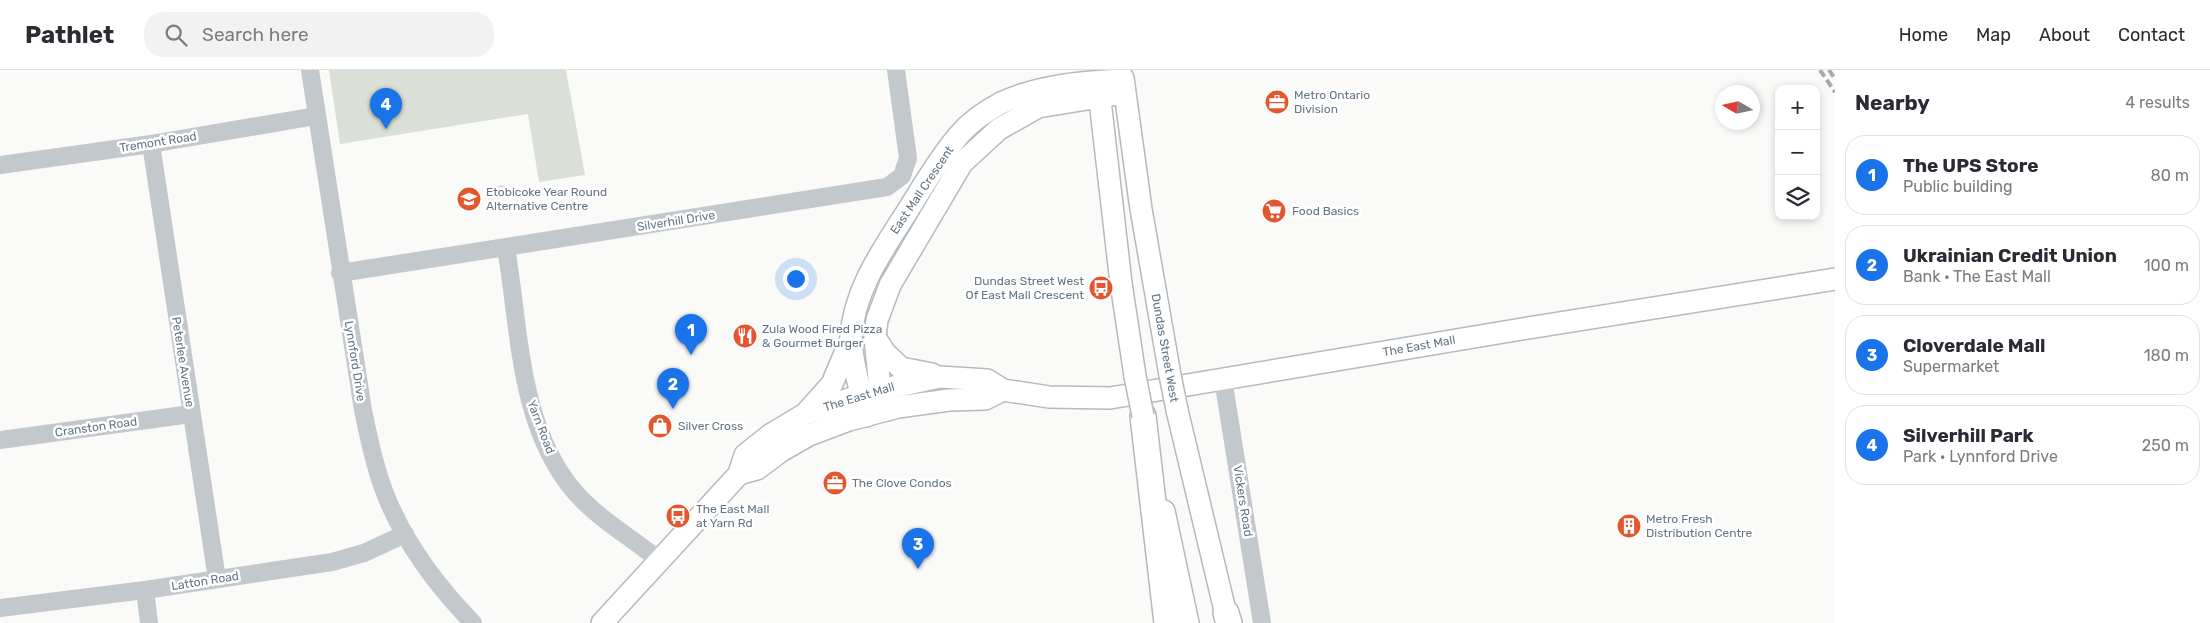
<!DOCTYPE html>
<html lang="en">
<head>
<meta charset="utf-8">
<style>
  body { margin:0; font-family:Rubik,sans-serif; background:#f2f2f3; color:#2b2b33 }
  .controls { position:absolute; right:15px; top:15px; display:grid; overflow:hidden; border-radius:10px; box-shadow:0 2px 8px #0003 }
  .controls button { width:45px; height:45px; display:grid; place-items:center; padding:0; border:0; border-bottom:1px solid #e1e1e2; background:#fff; color:#2b2b33; font:25px sans-serif }
  .compass { position:absolute; left:1715px; top:15px; width:45px; height:45px; border-radius:50%; background:#fff; box-shadow:0 2px 8px #0003; rotate:279deg }
  .you { position:absolute; left:795px; top:208px; width:18px; height:18px; margin:-12px; border:4px solid #fff; border-radius:50%; background:#1a73e8; box-shadow:0 0 0 8px #1a73e833 }
  .badge { display:grid; place-items:center; width:32px; height:32px; border-radius:50%; background:#1a73e8; color:#fff; font-size:16px; font-weight:700 }
  .pin { position:absolute; translate:-50% -41px; filter:drop-shadow(0 1px 2px #0008) }
  .pin::after { content:''; position:absolute; top:26px; width:18px; height:15px; background:inherit; clip-path:polygon(0 0,100% 0,50% 100%) }
  .list { margin:0; padding:0; list-style:none }
  h2 { display:flex; justify-content:space-between; align-items:center; height:65px; margin:0; padding:0 20px; font-size:21px }
  h2 small { font-size:16px; font-weight:400; color:#7c7c81 }
  .list li { display:grid; grid-template-columns:32px 1fr auto; gap:15px; align-items:center; box-sizing:border-box; height:80px; margin:0 10px 10px; padding:0 10px; border:1px solid #e1e1e2; border-radius:20px }
  .list b { display:block; font-size:19px; white-space:nowrap }
  .list p { margin:0; font-size:16px; white-space:nowrap; color:#7c7c81 }
  .list em { font-size:16px; font-style:normal; color:#7c7c81 }
  .icon { flex:none; width:28px; height:28px; fill:none; stroke:currentColor; stroke-width:2; stroke-linecap:round; stroke-linejoin:round }
  .map { position:relative; flex:none; width:1835px; height:553px; overflow:hidden }
  header { display:flex; align-items:center; gap:30px; box-sizing:border-box; height:70px; padding:0 25px; background:#fff; border-bottom:1px solid #e1e1e2 }
  header strong { font-size:24px }
  nav { display:flex; gap:28px; margin-inline-start:auto; font-size:18px }
  .search { width:350px; height:45px; background:#f2f2f3; display:flex; align-items:center; gap:12px; box-sizing:border-box; padding:0 18px; border-radius:20px; color:#7c7c81; font-size:19px }
  main { display:flex }
  aside { flex:1; background:#fff }
  .map>svg:first-child { display:block }
  .green { fill:#dadfd7 }
  .lines { fill:none; stroke-linecap:round; stroke-linejoin:round }
  .major-casing { stroke:#b5babe; stroke-width:24 }
  .highway-casing { stroke:#b4b9bd; stroke-width:28 }
  .minor { stroke:#c3c8cc; stroke-width:18 }
  .major { stroke:#fff; stroke-width:21 }
  .highway { stroke:#fff; stroke-width:25 }
  .rail { stroke:#a2aab0; stroke-width:4; stroke-dasharray:8 4; stroke-linecap:butt }
  .major-bridge-casing { stroke:#b5babe; stroke-width:24; stroke-linecap:butt }
  .major-bridge { stroke:#fff; stroke-width:21 }
  .labels { text-anchor:middle; stroke-width:5; stroke-linejoin:round; paint-order:stroke }
  .poi-label { font-size:12px; fill:#657683; stroke:#fff; text-anchor:start }
  .street-label { font-size:12px; fill:#657683; stroke:#fff }
</style>
</head>
<body>
<header>
<strong>Pathlet</strong>
<div class="search"><svg class="icon" aria-label="search" viewBox="0 0 24 24"><circle cx="10" cy="10" r="6"/><path d="M15 15l6 6"/></svg>Search here</div>
<nav><a>Home</a><a>Map</a><a>About</a><a>Contact</a></nav>
</header>
<main>
<div class="map">
<svg width="1835" height="553" viewBox="0 0 1835 553">
  <rect width="100%" height="100%" fill="#fafaf8"/>
  <g class="green">
    <polygon points="329,0 566,0 585,105 539,112 528,44 340,74"/>
    <polygon points="504,115 506,127 488,130 486,118"/>
  </g>
  <g class="lines">
    <defs>
      <g id="major">
        <polyline points="1123,8 1141,139 1170,305"/>
        <polyline points="1098,13 1121,213 1135,306"/>
        <polyline points="875,267 885,283 901,298 932,304"/>
        <polyline points="886,340 879,309 875,267 877,250 890,215 962,93 999,59 1038,37 1118,24"/>
        <polyline points="1177,340 1228,553"/>
        <polyline points="807,342 832,314 851,269"/>
        <path d="M866,346C862,325 850,286 851,267C854,218 885,177 910,137C925,113 940,87 959,65C970,52 986,41 1001,33C1040,15 1081,12 1123,10"/>
        <polyline points="739,404 757,399 781,381 809,365 849,350 898,337 949,330 985,329 1003,320"/>
        <polyline points="1164,441 1188,553"/>
        <polyline points="602,553 739,404 745,385 770,365 805,344 870,322 940,307 987,310 1003,320 1049,327 1110,328 1522,259 1835,209"/>
      </g>
      <g id="highway">
        <polyline points="1143,346 1167,553"/>
        <polyline points="1226,543 1229,553"/>
      </g>
    </defs>
    <use href="#major" class="major-casing"/>
    <use href="#highway" class="highway-casing"/>
    <g class="minor">
      <path d="M310,0L363,340C369,369 375,398 386,426C405,473 438,517 473,553"/>
      <polyline points="151,74 217,509"/>
      <polyline points="0,95 151,74 316,46"/>
      <path d="M506,178C520,258 518,355 574,421C598,449 631,467 660,491"/>
      <polyline points="340,203 887,117 902,106 908,88 896,0"/>
      <polyline points="1223,309 1262,553"/>
      <polyline points="0,370 191,344"/>
      <polyline points="145,520 149,553"/>
      <polyline points="0,538 145,520 332,492 364,483 405,464"/>
    </g>
    <use href="#major" class="major"/>
    <use href="#highway" class="highway"/>
    <g class="rail">
      <polyline points="1820,0 1835,22"/>
      <polyline points="1829,0 1835,9"/>
    </g>
    <defs>
      <g id="major-bridge">
        <polyline points="1170,305 1177,340"/>
        <polyline points="1135,306 1143,346"/>
      </g>
    </defs>
    <use href="#major-bridge" class="major-bridge-casing"/>
    <use href="#major-bridge" class="major-bridge"/>
  </g>
  <defs>
    <symbol id="office-disc" viewBox="-11 -11 22 22"><circle r="9.5" fill="#e4572e" stroke="#fff"/><path d="M-6-3h4V-5.5h4V-3h4V5H-6ZM-1-4.5V-3h2v-1.5ZM-6 0V1H6V0Z" fill="#fff"/></symbol>
    <symbol id="school-disc" viewBox="-11 -11 22 22"><circle r="9.5" fill="#e4572e" stroke="#fff"/><path d="M0-5L7-2L0 1L-7-2ZM-4 1L0 2.5L4 1V4Q0 6-4 4Z" fill="#fff"/></symbol>
    <symbol id="supermarket-disc" viewBox="-11 -11 22 22"><circle r="9.5" fill="#e4572e" stroke="#fff"/><path d="M-6-5.5h2.5l.6 2H6L4.5 2H-2.5L-4.4-4H-6ZM-1.5 3.2a1.3 1.3 0 1 0 .1 0ZM3 3.2a1.3 1.3 0 1 0 .1 0Z" fill="#fff"/></symbol>
    <symbol id="bus-disc" viewBox="-11 -11 22 22"><circle r="9.5" fill="#e4572e" stroke="#fff"/><path d="M-5-6H5V4H4V6H2V4H-2V6H-4V4H-5ZM-3.5-4V0h7V-4ZM-3.5 1.2v1.5H-2V1.2ZM2 1.2v1.5H3.5V1.2Z" fill="#fff"/></symbol>
    <symbol id="restaurant-disc" viewBox="-11 -11 22 22"><circle r="9.5" fill="#e4572e" stroke="#fff"/><path d="M-5-6h1v4h1v-4h1v4h1v-4h1v5L-1.5 .5V6h-2V.5L-5-1ZM5-6V6H3V1.5H1.5Q1.5-4 5-6Z" fill="#fff"/></symbol>
    <symbol id="shop-disc" viewBox="-11 -11 22 22"><circle r="9.5" fill="#e4572e" stroke="#fff"/><path d="M-5-2.5h2.3a2.7 3.5 0 0 1 5.4 0H5L5.5 6h-11ZM-1.5-2.5h3a1.5 2.3 0 0 0-3 0Z" fill="#fff"/></symbol>
    <symbol id="building-disc" viewBox="-11 -11 22 22"><circle r="9.5" fill="#e4572e" stroke="#fff"/><path d="M-4-6H4V6H1V3H-1V6H-4ZM-2.5-4.3h1.7v1.8h-1.7ZM.8-4.3h1.7v1.8H.8ZM-2.5-1h1.7V.8h-1.7ZM.8-1h1.7V.8H.8Z" fill="#fff"/></symbol>
  </defs>
  <g fill-rule="evenodd">
    <use href="#office-disc" x="1263" y="18" width="28" height="28"/>
    <use href="#school-disc" x="455" y="115" width="28" height="28"/>
    <use href="#supermarket-disc" x="1260" y="127" width="28" height="28"/>
    <use href="#bus-disc" x="1087" y="204" width="28" height="28"/>
    <use href="#restaurant-disc" x="731" y="252" width="28" height="28"/>
    <use href="#shop-disc" x="646" y="342" width="28" height="28"/>
    <use href="#office-disc" x="821" y="399" width="28" height="28"/>
    <use href="#bus-disc" x="664" y="432" width="28" height="28"/>
    <use href="#building-disc" x="1615" y="442" width="28" height="28"/>
  </g>
  <g class="labels">
    <g class="poi-label">
      <text x="1294" y="29">Metro Ontario<tspan x="1294" dy="14">Division</tspan></text>
      <text x="486" y="126">Etobicoke Year Round<tspan x="486" dy="14">Alternative Centre</tspan></text>
      <text x="1292" y="145">Food Basics</text>
      <text x="1084" y="215" text-anchor="end">Dundas Street West<tspan x="1084" dy="14">Of East Mall Crescent</tspan></text>
      <text x="762" y="263">Zula Wood Fired Pizza<tspan x="762" dy="14">&amp; Gourmet Burger</tspan></text>
      <text x="678" y="360">Silver Cross</text>
      <text x="852" y="417">The Clove Condos</text>
      <text x="696" y="443">The East Mall<tspan x="696" dy="14">at Yarn Rd</tspan></text>
      <text x="1646" y="453">Metro Fresh<tspan x="1646" dy="14">Distribution Centre</tspan></text>
    </g>
    <g class="street-label">
      <text transform="translate(158 72) rotate(-9)" y="4">Tremont Road</text>
      <text transform="translate(922 120) rotate(-56)" y="4">East Mall Crescent</text>
      <text transform="translate(676 151) rotate(-9)" y="4">Silverhill Drive</text>
      <text transform="translate(1419 276) rotate(-10)" y="4">The East Mall</text>
      <text transform="translate(1165 278) rotate(80)" y="4">Dundas Street West</text>
      <text transform="translate(355 291) rotate(81)" y="4">Lynnford Drive</text>
      <text transform="translate(183 292) rotate(81)" y="4">Peterlee Avenue</text>
      <text transform="translate(859 327) rotate(-17)" y="4">The East Mall</text>
      <text transform="translate(96 357) rotate(-8)" y="4">Cranston Road</text>
      <text transform="translate(541 357) rotate(69)" y="4">Yarn Road</text>
      <text transform="translate(1243 431) rotate(81)" y="4">Vickers Road</text>
      <text transform="translate(205 511) rotate(-9)" y="4">Latton Road</text>
    </g>
  </g>
</svg>
<div class="controls">
<button>+</button>
<button>−</button>
<button><svg class="icon" aria-label="layers" viewBox="0 0 24 24"><path d="M12 4l9 5-9 5-9-5zM3 14l9 5 9-5"/></svg></button>
</div>
<svg class="compass" viewBox="-18 -18 36 36"><path d="M0-13l5 13h-10z" fill="#e53935"/><path d="M0 13l5-13h-10z" fill="#7c7c81"/></svg>
<div class="you"></div>
<div class="pin badge" style="left:691px;top:285px">1</div>
<div class="pin badge" style="left:673px;top:339px">2</div>
<div class="pin badge" style="left:918px;top:499px">3</div>
<div class="pin badge" style="left:386px;top:59px">4</div>
</div>
<aside>
<h2>Nearby<small>4 results</small></h2>
<ul class="list">
<li><span class="badge">1</span><div><b>The UPS Store</b><p>Public building</p></div><em>80 m</em></li>
<li><span class="badge">2</span><div><b>Ukrainian Credit Union</b><p>Bank · The East Mall</p></div><em>100 m</em></li>
<li><span class="badge">3</span><div><b>Cloverdale Mall</b><p>Supermarket</p></div><em>180 m</em></li>
<li><span class="badge">4</span><div><b>Silverhill Park</b><p>Park · Lynnford Drive</p></div><em>250 m</em></li>
</ul>
</aside>
</main>
</body>
</html>
